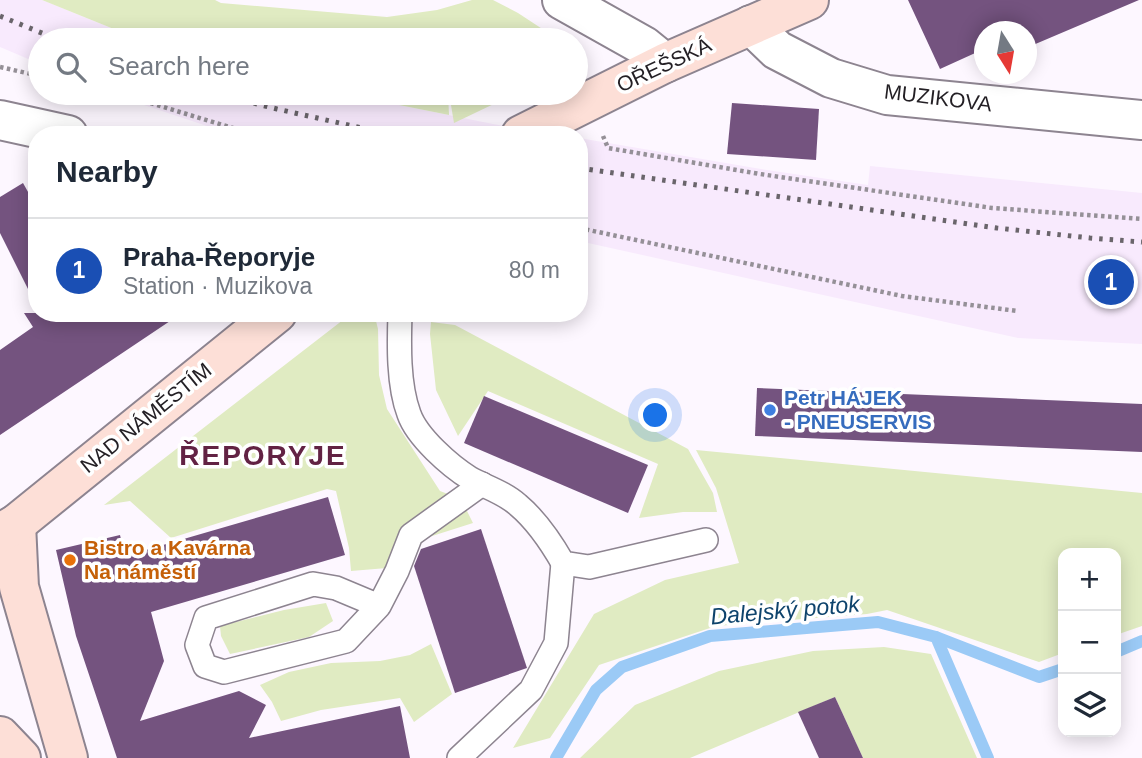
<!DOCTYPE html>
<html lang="en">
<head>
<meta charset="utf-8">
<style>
  body { margin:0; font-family:Helvetica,sans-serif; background:#f2f2f3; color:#1f2937 }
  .controls { position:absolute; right:21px; bottom:21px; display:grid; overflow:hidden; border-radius:14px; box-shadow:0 4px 18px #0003 }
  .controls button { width:63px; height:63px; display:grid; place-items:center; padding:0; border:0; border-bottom:2px solid #e0e1e3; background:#fff; color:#1f2937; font:35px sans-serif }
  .compass { position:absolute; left:974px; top:21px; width:63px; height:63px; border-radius:50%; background:#fff; box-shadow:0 4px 18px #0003; rotate:169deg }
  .you { position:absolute; left:656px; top:416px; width:24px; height:24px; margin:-18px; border:5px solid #fff; border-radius:50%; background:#1a73e8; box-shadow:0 0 0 10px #1a73e833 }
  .badge { display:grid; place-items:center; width:46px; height:46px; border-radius:50%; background:#ea580c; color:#fff; font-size:23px; font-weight:700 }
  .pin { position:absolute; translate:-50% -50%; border:4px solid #fff; box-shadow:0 2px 7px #0006 }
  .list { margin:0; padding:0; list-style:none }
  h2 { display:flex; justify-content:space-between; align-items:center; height:91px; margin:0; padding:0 28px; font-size:30px }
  h2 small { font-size:23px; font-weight:400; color:#747a83 }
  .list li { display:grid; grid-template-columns:46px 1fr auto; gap:21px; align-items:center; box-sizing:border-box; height:105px; padding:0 28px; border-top:2px solid #e0e1e3 }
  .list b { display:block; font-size:26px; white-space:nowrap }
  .list p { margin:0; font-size:23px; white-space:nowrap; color:#747a83 }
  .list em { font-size:23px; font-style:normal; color:#747a83 }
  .icon { flex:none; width:38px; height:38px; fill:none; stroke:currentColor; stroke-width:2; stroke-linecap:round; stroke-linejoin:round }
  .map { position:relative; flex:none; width:1142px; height:758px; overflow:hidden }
  .search { position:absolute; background:#fff; box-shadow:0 4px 18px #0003; left:28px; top:28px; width:560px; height:77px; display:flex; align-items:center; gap:18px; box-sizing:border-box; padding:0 24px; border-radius:38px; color:#747a83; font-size:26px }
  .panel { position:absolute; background:#fff; box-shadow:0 4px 18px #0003; left:28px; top:126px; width:560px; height:196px; border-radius:28px }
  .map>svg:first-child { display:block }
  .built { fill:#f8eafd }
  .green { fill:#e0ebc2 }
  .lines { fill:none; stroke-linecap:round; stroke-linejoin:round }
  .stream { stroke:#9bcaf6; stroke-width:12 }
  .building { fill:#74537f }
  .lane-casing { stroke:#8d8490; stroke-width:26 }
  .street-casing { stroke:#8d8490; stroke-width:42 }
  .secondary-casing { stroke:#8d8490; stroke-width:42 }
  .path { stroke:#959097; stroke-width:4.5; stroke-dasharray:3.5 3.5; stroke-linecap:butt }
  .lane { stroke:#fff; stroke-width:23 }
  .street { stroke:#fff; stroke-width:38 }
  .secondary { stroke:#fddfd7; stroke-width:38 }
  .rail { stroke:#6a656b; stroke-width:5; stroke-dasharray:3.5 7; stroke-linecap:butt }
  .shop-dot { fill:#3f7fe0; stroke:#fff; stroke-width:2.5 }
  .food-dot { fill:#e8710a; stroke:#fff; stroke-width:2.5 }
  .labels { text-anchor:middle; stroke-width:7; stroke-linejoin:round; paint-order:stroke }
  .street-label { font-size:21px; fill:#231f24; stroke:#fff }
  .shop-label { font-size:21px; font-weight:bold; fill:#366cbe; stroke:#fff; text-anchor:start }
  .food-label { font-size:21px; font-weight:bold; fill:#c56008; stroke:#fff; text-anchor:start }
  .water-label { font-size:23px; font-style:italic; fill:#0e436c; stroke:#fff }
  .district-label { font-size:28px; font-weight:bold; letter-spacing:2px; fill:#622243; stroke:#fff }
</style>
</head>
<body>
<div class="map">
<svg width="1142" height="758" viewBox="0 0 1142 758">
  <rect width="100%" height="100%" fill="#fdf7ff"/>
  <g class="built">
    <polygon points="0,0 42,0 141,40 40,40 40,64 0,47"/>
    <polygon points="112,93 339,93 493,124 558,135 234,135 144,105"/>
    <polygon points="579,138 761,169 868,185 870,166 1142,193 1142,344 1018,338 579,241"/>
  </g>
  <g class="green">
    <polygon points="42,0 215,0 221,3 387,17 437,10 472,0 493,0 518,13 553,36 554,40 141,40"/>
    <polygon points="339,93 448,93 449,115"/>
    <polygon points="449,93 517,93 454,123"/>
    <polygon points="352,313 374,313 378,329 379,375 387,409 440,491 461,499 473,523 429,537 387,568 351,571 349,548 336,491 327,489 171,538 130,501 104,505"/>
    <polygon points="431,322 455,325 688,449 713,493 717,512 683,512 639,518 658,464 488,391 458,436 436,390 430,334"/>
    <polygon points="696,450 1142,493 1142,626 1116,635 1116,553 1063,553 1063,653 1039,662 887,610 867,614 716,626 599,665 550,738 513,748 594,614 665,580 739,563 716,488"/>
    <polygon points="326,603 333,621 309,637 230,654 221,636 220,626 284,610"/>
    <polygon points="431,644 452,694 414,722 400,698 321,710 281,721 272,702 260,685 289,672 331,663 380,661 410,655"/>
    <polygon points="884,647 931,654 977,758 863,758 835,697 690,758 580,758 635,705 719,671 813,651"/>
  </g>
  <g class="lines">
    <g class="stream">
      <polyline points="936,637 1039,677 1063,669"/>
      <polyline points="1116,652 1142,641"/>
      <polyline points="556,758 596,690 622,667 710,636 878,622 936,637 988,758"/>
    </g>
  </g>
  <g class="building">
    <polygon points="908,0 1139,0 1026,48 1026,32 984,32 984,49 940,69"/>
    <polygon points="732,103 819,109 816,160 727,154"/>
    <polygon points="23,183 37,208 37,307 0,233 0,197"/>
    <polygon points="24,313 182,313 0,435 0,350 33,327"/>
    <polygon points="757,388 1142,404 1142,452 755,436"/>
    <polygon points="484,396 648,465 628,513 464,443"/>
    <polygon points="328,497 345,555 151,612 164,661 140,721 239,691 266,705 249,738 400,706 410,758 117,758 76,636 56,550 120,535 125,556"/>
    <polygon points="481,529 527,668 455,693 414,566 421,549"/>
    <polygon points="835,697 863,758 819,758 798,712"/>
  </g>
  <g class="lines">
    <defs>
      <g id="lane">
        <path d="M400,313C399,344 398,385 409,414C417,437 450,466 471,479C486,487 505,493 518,505C537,521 551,542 563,563L589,567L706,540"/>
        <polyline points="379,606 346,641 224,672 205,666 197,645 206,618 313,584 336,588 379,606 397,571 411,535 482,484"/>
        <polyline points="459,758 531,690 556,643 563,563"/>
      </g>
      <g id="street">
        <polyline points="562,0 644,46 665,63"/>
        <polyline points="751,25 777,50 831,78 887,95 1142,120"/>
        <polyline points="0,120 68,135"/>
      </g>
      <g id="secondary">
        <polyline points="521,135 665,63 809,0"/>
        <polyline points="16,524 19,587 68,758"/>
        <polyline points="0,533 16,524 277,313"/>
        <polyline points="0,736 21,758"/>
      </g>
    </defs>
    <use href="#lane" class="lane-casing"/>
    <use href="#street" class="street-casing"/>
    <use href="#secondary" class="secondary-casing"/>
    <g class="path">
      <polyline points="0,67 40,76"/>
      <polyline points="117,93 256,135"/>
      <polyline points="603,136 608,148 760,174 992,208 1142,219"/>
      <polyline points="579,228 902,296 1017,311"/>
    </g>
    <use href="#lane" class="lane"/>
    <use href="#street" class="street"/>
    <use href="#secondary" class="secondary"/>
    <g class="rail">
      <polyline points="0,16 59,40"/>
      <polyline points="213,93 277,109 393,135"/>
      <polyline points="579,168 997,228 1090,238 1142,242"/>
    </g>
  </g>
  <circle class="shop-dot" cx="770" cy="410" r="7"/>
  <circle class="food-dot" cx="70" cy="560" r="7"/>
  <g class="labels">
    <g class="street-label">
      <text transform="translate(664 65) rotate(-25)" y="7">OŘEŠSKÁ</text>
      <text transform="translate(938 98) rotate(7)" y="7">MUZIKOVA</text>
      <text transform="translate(146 418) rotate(-39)" y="7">NAD NÁMĚSTÍM</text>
    </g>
    <g class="shop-label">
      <text x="784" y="405">Petr HÁJEK<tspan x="784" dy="24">- PNEUSERVIS</tspan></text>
    </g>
    <g class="food-label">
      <text x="84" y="555">Bistro a Kavárna<tspan x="84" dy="24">Na náměstí</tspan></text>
    </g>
    <g class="water-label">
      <text transform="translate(785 610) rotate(-5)" y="8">Dalejský potok</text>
    </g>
    <g class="district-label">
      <text x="263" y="465">ŘEPORYJE</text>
    </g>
  </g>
</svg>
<div class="controls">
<button>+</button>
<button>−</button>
<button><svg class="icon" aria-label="layers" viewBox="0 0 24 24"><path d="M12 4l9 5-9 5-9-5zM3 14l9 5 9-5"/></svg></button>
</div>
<svg class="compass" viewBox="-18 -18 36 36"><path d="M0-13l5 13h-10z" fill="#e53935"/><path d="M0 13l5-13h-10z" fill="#747a83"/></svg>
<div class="you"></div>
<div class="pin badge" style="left:1111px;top:282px;background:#1a4fb4">1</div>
<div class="search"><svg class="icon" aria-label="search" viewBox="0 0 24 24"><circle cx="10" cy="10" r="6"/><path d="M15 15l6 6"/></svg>Search here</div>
<section class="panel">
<h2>Nearby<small></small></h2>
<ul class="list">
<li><span class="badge" style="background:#1a4fb4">1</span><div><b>Praha-Řeporyje</b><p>Station · Muzikova</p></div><em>80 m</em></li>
</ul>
</section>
</div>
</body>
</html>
